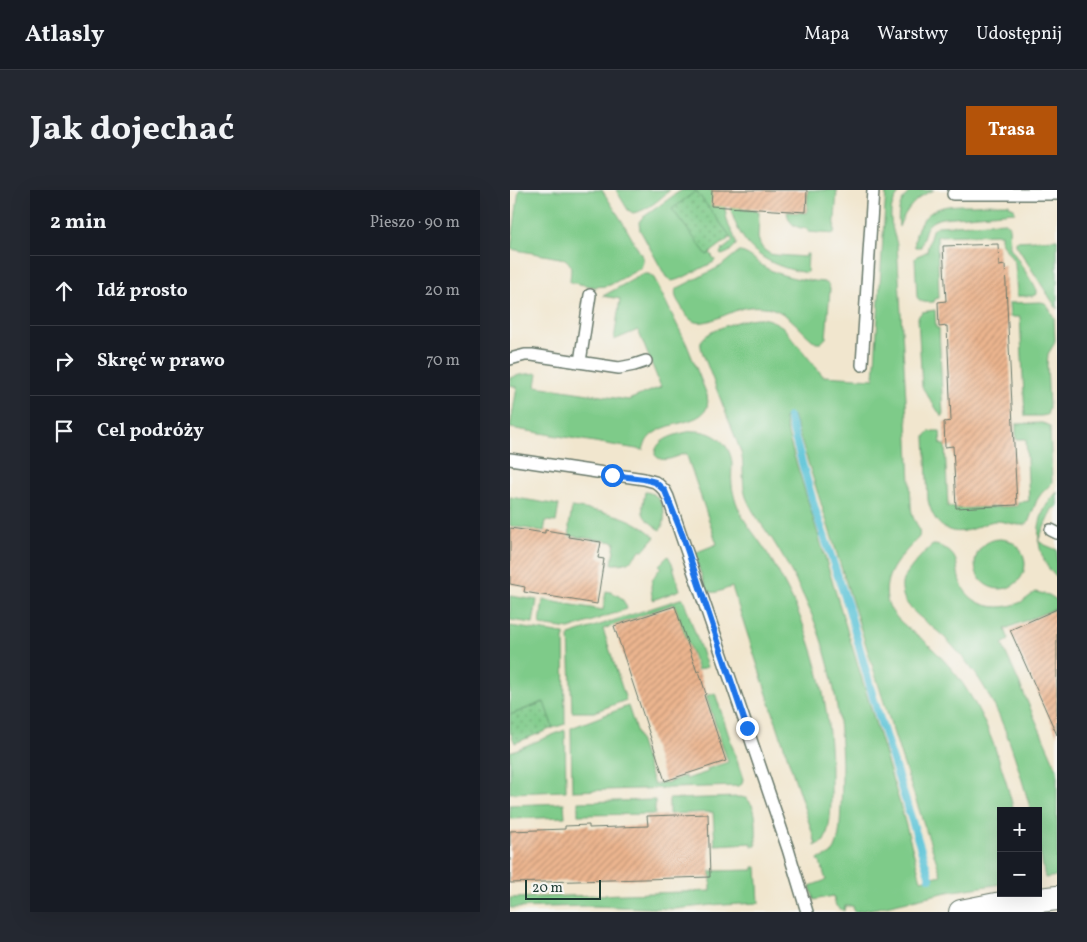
<!DOCTYPE html>
<html lang="pl">
<head>
<meta charset="utf-8">
<style>
  body { margin:0; font-family:Vollkorn,serif; background:#242831; color:#f1f3f6 }
  .controls { position:absolute; right:15px; bottom:15px; display:grid; overflow:hidden; border-radius:0px; box-shadow:0 5px 20px #0002 }
  .controls button { width:45px; height:45px; display:grid; place-items:center; padding:0; border:0; border-bottom:1px solid #363941; background:#171b24; color:#f1f3f6; font:25px sans-serif }
  .scale { position:absolute; left:15px; bottom:12px; width:76px; box-sizing:border-box; padding-left:5px; border:2px solid #1f3d34; border-top:0; font-size:14px; line-height:18px; white-space:nowrap; color:#1f3d34; -webkit-text-stroke:4px #f6f6f2; paint-order:stroke }
  .stop { position:absolute; width:15px; height:15px; margin:-11px; border:4px solid #1a73e8; border-radius:50%; background:#fff }
  .stop.end { background:#1a73e8; border-color:#fff; box-shadow:0 1px 5px #0008 }
  .list { margin:0; padding:0; list-style:none }
  h2 { display:flex; justify-content:space-between; align-items:center; height:65px; margin:0; padding:0 20px; font-size:21px }
  h2 small { font-size:16px; font-weight:400; color:#9ea1a6 }
  .list li { display:grid; grid-template-columns:32px 1fr auto; gap:15px; align-items:center; box-sizing:border-box; height:70px; padding:0 20px; border-top:1px solid #363941 }
  .list b { display:block; font-size:19px; white-space:nowrap }
  .list em { font-size:16px; font-style:normal; color:#9ea1a6 }
  .icon { flex:none; width:28px; height:28px; fill:none; stroke:currentColor; stroke-width:2; stroke-linecap:round; stroke-linejoin:round }
  .map { position:relative; flex:none; width:547px; height:722px; overflow:hidden; border-radius:0px }
  header { display:flex; align-items:center; gap:30px; box-sizing:border-box; height:70px; padding:0 25px; background:#171b24; border-bottom:1px solid #363941 }
  header strong { font-size:24px }
  nav { display:flex; gap:28px; margin-inline-start:auto; font-size:18px }
  .intro { display:flex; align-items:center; justify-content:space-between; box-sizing:border-box; height:120px; padding:0 30px }
  h1 { margin:0; font-size:35px }
  .button { padding:12px 22px; border-radius:0px; background:#b45309; color:#fff; font-size:18px; font-weight:700 }
  main { display:flex; gap:30px; padding:0 30px }
  aside { flex:1; background:#171b24; border-radius:0px; box-shadow:0 5px 20px #0002 }
  .map>svg:first-child { display:block }
  .grass { fill:#7ecb89; stroke:#4e845e; fill-rule:evenodd }
  .park { fill:url(#park-dots); stroke:#4e845e }
  .lines { fill:none; stroke-linecap:round; stroke-linejoin:round }
  .stream { stroke:#5cc4d8; stroke-width:8 }
  .building { fill:url(#building-hatch) }
  .lane-casing { stroke:#68786a; stroke-width:14 }
  .street-casing { stroke:#68786a; stroke-width:26 }
  .lane { stroke:#fff; stroke-width:11 }
  .street { stroke:#fff; stroke-width:24 }
  .route { stroke:#1a73e8; stroke-width:6 }
</style>
</head>
<body>
<header>
<strong>Atlasly</strong>
<nav><a>Mapa</a><a>Warstwy</a><a>Udostępnij</a></nav>
</header>
<div class="intro"><h1>Jak dojechać</h1><a class="button">Trasa</a></div>
<main>
<aside>
<h2>2 min<small>Pieszo · 90 m</small></h2>
<ul class="list">
<li><svg class="icon" aria-label="ahead" viewBox="0 0 24 24"><path d="M12 20V5M6 11l6-6 6 6"/></svg><div><b>Idź prosto</b></div><em>20 m</em></li>
<li><svg class="icon" aria-label="right" viewBox="0 0 24 24"><path d="M7 20v-9h11M14 6l5 5-5 5"/></svg><div><b>Skręć w prawo</b></div><em>70 m</em></li>
<li><svg class="icon" aria-label="arrive" viewBox="0 0 24 24"><path d="M6 21V4h12l-3 4 3 4H6"/></svg><div><b>Cel podróży</b></div></li>
</ul>
</aside>
<div class="map">
<svg width="547" height="722" viewBox="0 0 547 722">
  <defs>
    <pattern id="park-dots" width="8" height="8" patternUnits="userSpaceOnUse" patternTransform="scale(1.25)"><rect width="8" height="8" fill="#7ecb89"/><path d="M2 2h.1M6 6h.1" fill="none" stroke="#67a671" stroke-width="1.8" stroke-linecap="round"/></pattern>
    <pattern id="building-hatch" width="6" height="6" patternUnits="userSpaceOnUse" patternTransform="scale(1.25)"><rect width="6" height="6" fill="#ecb58f"/><path d="M-1 1l2-2M0 6l6-6M5 7l2-2" fill="none" stroke="#bf9476"/></pattern>
  </defs>
  <rect width="100%" height="100%" fill="#f6f6f2"/>
  <filter id="ink" filterUnits="userSpaceOnUse"><feTurbulence type="fractalNoise" baseFrequency=".02" numOctaves="2"/><feDisplacementMap in="SourceGraphic" scale="10" xChannelSelector="R" yChannelSelector="G"/><feConvolveMatrix kernelMatrix="1 2 1 2 8 2 1 2 1" color-interpolation-filters="sRGB"/></filter>
  <filter id="wash" filterUnits="userSpaceOnUse"><feTurbulence type="fractalNoise" baseFrequency=".0096" numOctaves="4" result="noise"/><feDisplacementMap in="SourceGraphic" scale="20" xChannelSelector="R" yChannelSelector="G"/><feGaussianBlur stdDeviation="1.12" result="paint"/><feColorMatrix in="noise" values="0 0 0 0 0 0 0 0 0 0 0 0 0 0 0 0 0 1.4 0 .05"/><feComposite in="paint" operator="in"/></filter>
  <g filter="url(#wash)">
    <rect width="100%" height="100%" fill="#f1e6ce"/>
    <g class="grass">
      <path d="M9,0H92L112,31L133,68V72L131,78L100,95L95,96L84,97L60,92C60,82 64,75 55,69L1,59Z"/>
      <path d="M106,0H160C150,9 137,21 123,23L118,20Z"/>
      <path d="M173,0H210C216,11 214,24 219,36C222,42 226,48 226,55L219,62L212,65L210,64L211,61L223,51L186,2L197,65L200,63L205,70L204,72L170,89L162,91L156,87L130,40L129,32L132,28L167,3Z"/>
      <path d="M231,0V19L249,21L248,48L250,54L253,59L260,64L266,65L296,67V64H298L297,83C255,76 230,58 220,16Z"/>
      <path d="M298,0H327L324,44L298,42V39C286,38 279,35 277,22L297,23Z"/>
      <path d="M376,0H392C375,18 381,34 387,54L396,209L401,314C401,318 402,323 403,327C406,334 411,339 409,347C394,364 372,382 377,409C381,429 402,440 417,453C428,464 439,475 448,487C477,526 492,575 504,621H491V694L437,702L367,718L344,722L343,716H335L334,721L326,716L323,706L304,710L300,696L316,690L310,672H309L308,669C313,668 318,666 322,663C331,653 330,628 331,615C336,540 323,462 288,395C280,379 271,363 262,349C252,335 242,322 236,307C231,292 235,277 231,262L193,164C192,160 190,156 191,152C195,140 236,128 248,128C257,128 266,132 273,137L313,186L364,189ZM283,225L392,569L431,685L411,690L390,614L280,252L274,227Z"/>
      <path d="M403,0H424C407,6 395,20 389,37C387,23 389,8 403,0Z"/>
      <path d="M499,14V16L504,18L505,22L432,28C413,33 416,41 411,57H405C404,51 406,44 408,38C420,14 440,15 463,15C475,14 487,14 499,14Z"/>
      <path d="M495,32L499,35L500,57L527,100V104L522,106H507L505,73L491,52V44L427,46L429,108L425,109L424,112C418,112 411,114 407,107L405,68C408,64 413,65 417,61L422,40L428,36Z"/>
      <polygon points="547,49 547,119 506,55 506,51"/>
      <path d="M228,62C237,61 248,73 256,78C275,88 294,90 314,92L318,94L320,99L316,148L311,153H306C289,140 283,126 261,118C251,116 239,116 230,119C218,123 193,137 183,131C177,128 174,122 171,116C167,110 164,106 166,99L211,76Z"/>
      <path d="M133,84H139L144,88L177,155L197,205C206,243 140,223 133,260L0,238L7,197L0,195V188C9,184 18,184 28,183L26,196L118,210L151,197L128,140L104,150L110,109L93,106Z"/>
      <polygon points="531,112 535,113 538,116 544,128 545,150 544,154 538,164 537,175 539,218 537,225 531,226 515,226 510,127 500,127 499,113"/>
      <polygon points="425,120 426,138 429,138 433,226 431,226 412,197 408,127 412,122"/>
      <path d="M532,233L538,235L540,237L542,293L531,304L527,310L518,333C511,339 495,330 484,331C476,332 470,337 462,339C437,348 423,333 418,310L415,247C418,240 424,241 430,241L431,255H435L438,317H444V319L508,316V312L519,311L516,249H506V234Z"/>
      <path d="M182,241C202,240 220,252 222,273C222,280 221,288 222,295C223,305 227,315 231,324C237,335 245,345 252,355C260,367 267,379 273,391C306,452 322,522 321,591C321,609 322,636 314,651L305,656V655L306,654L222,397C214,399 203,406 197,400L185,368L187,362L207,354L176,263C166,266 153,275 145,265C145,248 168,244 182,241Z"/>
      <path d="M135,302C138,302 140,303 143,304C154,310 158,331 150,340C130,325 131,326 135,302Z"/>
      <path d="M547,302V317L542,319L528,351L535,355L547,360V388C528,370 523,341 535,318C538,312 543,307 547,302Z"/>
      <polygon points="0,307 49,315 46,332 36,331 34,341 0,336"/>
      <path d="M62,317C96,323 118,323 145,347L133,361L131,359C121,372 118,374 102,374L105,352L60,346L59,336Z"/>
      <circle cx="490" cy="374" r="25"/>
      <path d="M423,355C428,355 430,356 434,358C449,367 446,374 449,388C456,414 483,422 506,414C514,412 519,406 526,402L539,405L547,410V418L495,439L499,450L492,454L547,579V686L535,688L528,651V621H521C507,573 494,524 465,483C456,471 446,459 435,448C423,436 397,421 393,405C392,400 391,395 393,390C397,381 415,360 423,355Z"/>
      <path d="M158,366L162,373L170,400L143,410C139,394 141,390 151,377L149,375Z"/>
      <path d="M96,401C107,403 114,408 117,419L59,439L30,435L33,410L93,420Z"/>
      <polygon points="0,406 27,410 23,433 0,430"/>
      <polygon points="173,408 197,477 188,480 164,414 93,439 116,510 84,522 62,522 59,445"/>
      <polygon points="0,436 54,444 55,534 43,538 33,512 0,525"/>
      <polygon points="205,503 233,589 232,594 229,596 62,601 61,538 118,516 144,595 155,592 156,593 175,586 176,589 198,582 197,579 218,572 196,506"/>
      <polygon points="55,540 56,601 0,603 0,562"/>
      <path d="M231,607C235,608 237,608 239,611C248,619 246,644 246,656H242V653L205,655L203,622L159,624V609Z"/>
      <polygon points="145,610 145,624 68,625 68,612"/>
      <polygon points="54,613 55,627 0,629 0,615"/>
      <polygon points="243,677 247,677 249,713 213,715 212,714 165,719 81,716 0,718 0,708 201,701 201,681 243,680"/>
    </g>
    <g class="park">
      <polygon points="186,1 221,47 197,65 162,19"/>
      <polygon points="34,512 43,538 5,553 0,542 0,525"/>
    </g>
    <g class="lines">
      <polyline class="stream" points="279,227 306,322 338,416 363,507 420,688"/>
    </g>
    <g id="blocks">
      <g class="building">
        <polygon points="202,0 297,0 296,22 201,16"/>
        <polygon points="488,54 489,76 495,75 507,315 446,318 443,256 435,257 434,232 441,231 437,136 429,137 428,112 436,111 433,56"/>
        <polygon points="0,338 35,343 35,340 59,344 58,347 91,352 88,368 94,369 87,414 14,402 15,397 0,394"/>
        <polygon points="165,416 187,482 189,481 196,504 194,505 216,571 155,591 104,436"/>
        <polygon points="547,419 547,545 500,440"/>
        <polygon points="198,624 200,687 0,693 0,641 55,639 55,636 79,635 79,638 138,636 137,626"/>
      </g>
    </g>
  </g>
  <g filter="url(#ink)">
    <use href="#blocks" fill-opacity="0" stroke="#68786a" stroke-width="1"/>
    <g class="lines">
      <defs>
        <g id="lane">
          <polyline points="443,4 547,4"/>
          <polyline points="0,169 15,165 22,165 109,178 124,175 136,171"/>
          <polyline points="70,172 80,105"/>
          <polyline points="352,175 363,0"/>
          <polyline points="0,269 134,289 145,292 149,295 155,301 158,307 237,538 278,659 297,722"/>
          <polyline points="541,340 547,343"/>
        </g>
        <polyline id="street" points="451,722 486,715 547,708"/>
      </defs>
      <use href="#lane" class="lane-casing"/>
      <use href="#street" class="street-casing"/>
      <use href="#lane" class="lane"/>
      <use href="#street" class="street"/>
    </g>
  </g>
  <g class="lines" filter="url(#ink)">
    <polyline class="route" points="102,285 134,289 145,292 155,301 172,344 237,538"/>
  </g>
</svg>
<div class="controls">
<button>+</button>
<button>−</button>
</div>
<div class="scale">20 m</div>
<div class="stop" style="left:102px;top:285px"></div>
<div class="stop end" style="left:237px;top:538px"></div>
</div>
</main>
</body>
</html>
